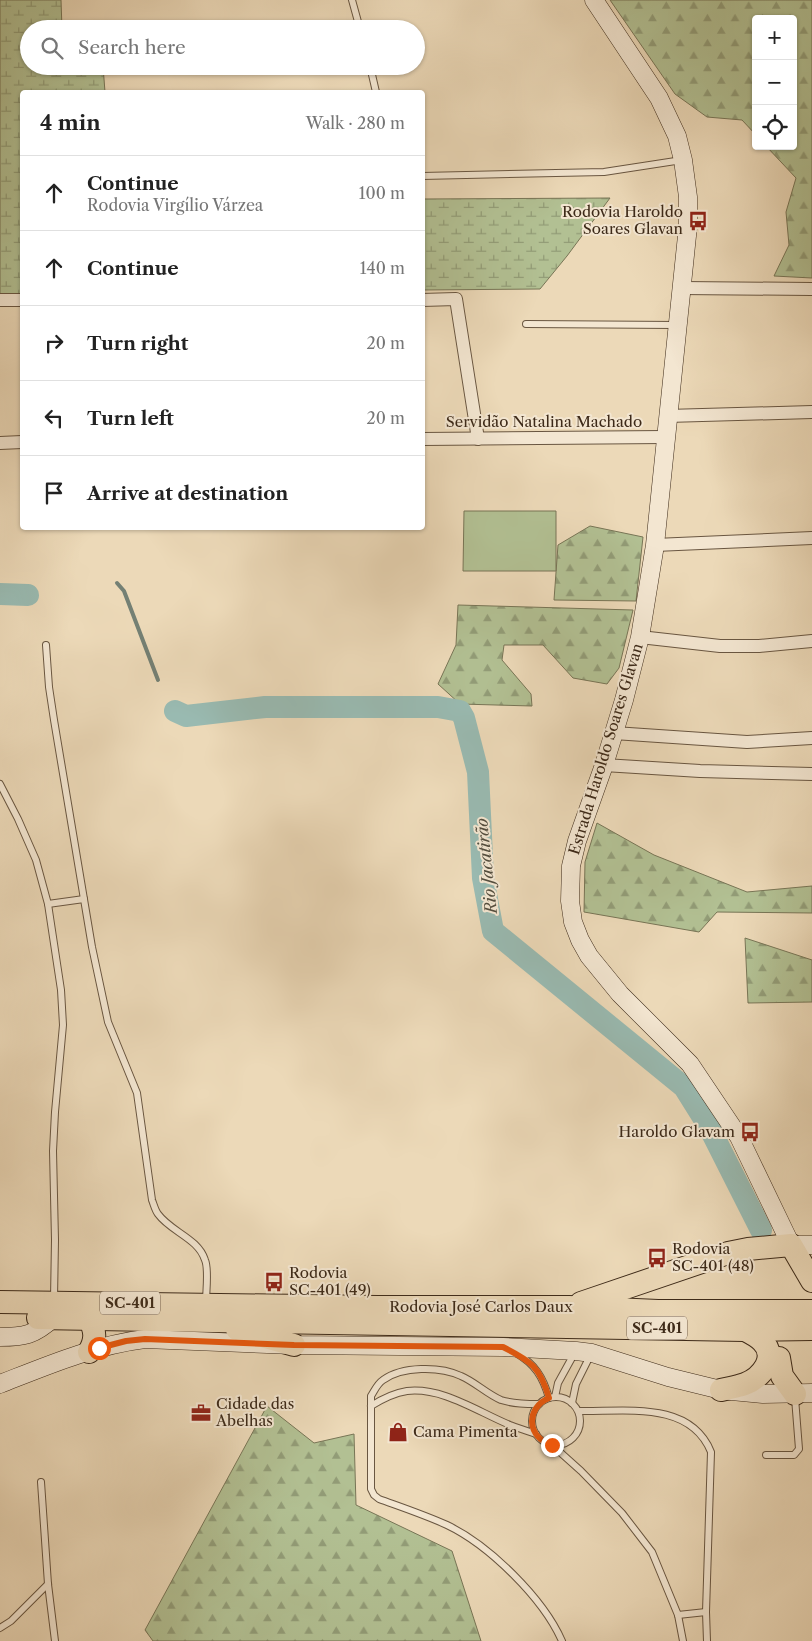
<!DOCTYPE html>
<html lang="en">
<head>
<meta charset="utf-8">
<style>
  body { margin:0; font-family:"Libre Caslon Text",serif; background:#f2f2f2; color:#222 }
  .controls { position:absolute; right:15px; top:15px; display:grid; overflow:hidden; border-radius:5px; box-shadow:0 1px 4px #0004 }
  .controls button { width:45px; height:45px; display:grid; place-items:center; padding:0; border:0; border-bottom:1px solid #e0e0e0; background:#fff; color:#222; font:25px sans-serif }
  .stop { position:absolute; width:15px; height:15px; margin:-11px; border:4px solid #ea580c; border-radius:50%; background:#fff }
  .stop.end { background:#ea580c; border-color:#fff; box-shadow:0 1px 5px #0008 }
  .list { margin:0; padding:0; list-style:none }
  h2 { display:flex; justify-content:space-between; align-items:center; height:65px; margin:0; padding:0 20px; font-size:21px }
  h2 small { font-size:16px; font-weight:400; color:#767676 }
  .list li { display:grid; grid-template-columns:32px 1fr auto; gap:15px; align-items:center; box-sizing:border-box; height:75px; padding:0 20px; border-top:1px solid #e0e0e0 }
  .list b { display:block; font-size:19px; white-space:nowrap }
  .list p { margin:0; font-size:16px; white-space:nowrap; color:#767676 }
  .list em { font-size:16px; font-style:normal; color:#767676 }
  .icon { flex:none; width:28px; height:28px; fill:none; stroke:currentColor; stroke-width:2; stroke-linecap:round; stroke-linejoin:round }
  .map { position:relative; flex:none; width:812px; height:1641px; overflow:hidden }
  .search { position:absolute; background:#fff; box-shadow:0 1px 4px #0004; left:20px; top:20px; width:405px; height:55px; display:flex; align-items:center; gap:12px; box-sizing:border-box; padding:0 18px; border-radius:28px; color:#767676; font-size:19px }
  .panel { position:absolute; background:#fff; box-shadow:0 1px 4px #0004; left:20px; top:90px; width:405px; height:440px; border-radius:5px }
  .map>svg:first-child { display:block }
  .forest { fill:url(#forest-firs); stroke:#787556 }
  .wetland { fill:url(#wetland-marsh); stroke:#787556 }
  .pitch { fill:#b2c093; stroke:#787556 }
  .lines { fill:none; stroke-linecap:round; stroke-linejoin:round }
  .stream { stroke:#748074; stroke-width:4 }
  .river { stroke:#99bab1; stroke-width:22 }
  .lane-casing { stroke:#695641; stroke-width:8 }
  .street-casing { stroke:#695641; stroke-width:14 }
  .secondary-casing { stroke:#3d2a19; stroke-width:19 }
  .highway-casing { stroke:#3d2a19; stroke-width:24 }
  .lane { stroke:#f3e6d1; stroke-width:6 }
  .street { stroke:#f3e6d1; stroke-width:12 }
  .secondary { stroke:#f3e6d1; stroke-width:18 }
  .highway { stroke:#ecd9b8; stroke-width:22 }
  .route { stroke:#ea580c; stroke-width:6 }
  .labels { text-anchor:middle; stroke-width:4; stroke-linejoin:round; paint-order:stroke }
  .shield { fill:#f3e6d1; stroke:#746250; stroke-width:1 }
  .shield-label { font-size:14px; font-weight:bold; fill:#3d2a19 }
  .poi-label { font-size:15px; fill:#3d2a19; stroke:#f3e6d1; text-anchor:start }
  .street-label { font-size:15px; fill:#3d2a19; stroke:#f3e6d1 }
  .water-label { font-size:16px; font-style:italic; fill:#544e3f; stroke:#f3e6d1 }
</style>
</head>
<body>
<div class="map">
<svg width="812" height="1641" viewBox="0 0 812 1641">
  <defs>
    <pattern id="forest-firs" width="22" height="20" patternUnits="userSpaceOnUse" patternTransform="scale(1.25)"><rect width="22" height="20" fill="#b2c093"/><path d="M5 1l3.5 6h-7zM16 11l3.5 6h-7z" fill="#929c77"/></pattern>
    <pattern id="wetland-marsh" width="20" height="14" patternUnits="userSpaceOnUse" patternTransform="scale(1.25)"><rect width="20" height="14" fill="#b2c093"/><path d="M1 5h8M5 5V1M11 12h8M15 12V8" fill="none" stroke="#929c77"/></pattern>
  </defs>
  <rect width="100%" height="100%" fill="#ecd9b8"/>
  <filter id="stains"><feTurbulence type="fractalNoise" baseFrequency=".004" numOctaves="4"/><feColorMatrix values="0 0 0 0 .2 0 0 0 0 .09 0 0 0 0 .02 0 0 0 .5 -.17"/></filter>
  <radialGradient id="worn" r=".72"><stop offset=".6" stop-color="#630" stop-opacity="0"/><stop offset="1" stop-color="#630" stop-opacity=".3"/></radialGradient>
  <g class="forest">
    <polygon points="610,0 812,0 812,278 774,276 789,245 786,212 796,178 766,146 793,146 793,19 756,19 756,135 742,120 707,117 675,94"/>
    <polygon points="590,526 643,537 636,601 554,600 558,545"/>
    <polygon points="458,605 633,610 619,668 607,684 573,678 543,645 504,645 502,660 531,694 532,706 460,704 438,684 456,645"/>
    <polygon points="597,823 654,855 747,892 812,886 812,913 717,912 699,932 584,912 585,862"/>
    <polygon points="745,938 812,960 812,1002 748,1003"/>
    <polygon points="267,1406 314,1443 354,1434 356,1505 452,1551 481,1641 153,1641 145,1630"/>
  </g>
  <g class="wetland">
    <polygon points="0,0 61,0 62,29 29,29 29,66 103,66 105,92 22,92 22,295 0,296"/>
    <polygon points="610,198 567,256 540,289 423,290 423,199"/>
  </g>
  <polygon class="pitch" points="464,511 556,511 556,571 463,571"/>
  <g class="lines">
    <polyline class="stream" points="117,583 124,591 158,680"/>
    <g class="river">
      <polyline points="0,594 28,595"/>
      <polyline points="175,711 186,716 265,707 438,707 460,711 464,718 478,772 483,878 493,931 684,1087 709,1127 761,1230"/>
    </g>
    <defs>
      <g id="lane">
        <polyline points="352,0 360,29"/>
        <polyline points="286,29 360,28"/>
        <polyline points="370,66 376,92"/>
        <polyline points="422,176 604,172 682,160"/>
        <polyline points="526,324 677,325"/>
        <path d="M46,645L49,687L54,720L92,947L108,1022L137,1093L152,1200C154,1205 155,1210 158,1214C171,1232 198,1238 205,1260C209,1269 206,1291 206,1302"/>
        <polyline points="0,784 18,819 36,860 48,904 61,990 63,1025 55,1112 53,1151 55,1240 54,1299"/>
        <polyline points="48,904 84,899"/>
        <path d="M516,1353C535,1364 543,1377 549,1398"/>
        <circle cx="556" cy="1421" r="24"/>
        <polyline points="555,1397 558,1383 574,1354"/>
        <polyline points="572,1403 576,1384 590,1356"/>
        <path d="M539,1404C526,1404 514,1404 501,1400C487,1394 475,1382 461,1376C440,1366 402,1366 383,1380C377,1384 375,1390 371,1396V1489L374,1495L379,1499C401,1507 425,1515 447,1525C489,1545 543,1598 562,1641"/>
        <path d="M371,1406C382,1399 394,1393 407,1391C443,1387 478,1412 510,1425C518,1428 527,1431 536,1434"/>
        <path d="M579,1411C624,1412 690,1400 711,1452L706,1612L707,1641"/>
        <polyline points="552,1445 581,1471 622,1513 652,1552 678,1615 683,1641"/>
        <polyline points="766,1455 794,1455 799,1449 795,1398"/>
        <polyline points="41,1482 48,1584 55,1641"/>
        <polyline points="678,1615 706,1612"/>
        <polyline points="0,1628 11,1621 48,1584"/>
      </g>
      <g id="street">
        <polyline points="681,288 812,289"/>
        <polyline points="0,300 22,300"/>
        <polyline points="422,300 456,299 478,439"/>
        <polyline points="667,416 812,412"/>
        <polyline points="422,439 665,437"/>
        <polyline points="0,443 22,442"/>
        <polyline points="655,545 812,538"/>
        <polyline points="640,637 720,646 759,646 812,641"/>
        <polyline points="614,733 747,742 812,738"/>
        <polyline points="604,765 700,771 812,774"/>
      </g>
      <g id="secondary">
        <polyline points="594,0 659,98 677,136 683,160 688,197 688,226 655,545 640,637 624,700 604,765 577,841 571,866 570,901 573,922 580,940 589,956 620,994 690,1064 739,1137 791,1245 812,1245"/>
        <path d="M0,1337C24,1337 35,1335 53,1318"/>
        <path d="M0,1384C46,1366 95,1345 145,1339L294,1345L503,1347L576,1351L592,1353L668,1377L721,1390L763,1394L812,1393"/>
      </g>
      <g id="highway">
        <polyline points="0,1302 377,1307 569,1307 658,1311 812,1311"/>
        <polyline points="581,1303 728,1253 748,1249 791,1245 812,1281"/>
        <polyline points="38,1318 745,1330 812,1329"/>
        <polyline points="237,1329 294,1345"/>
        <path d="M89,1352C96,1340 96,1331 89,1319"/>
        <polyline points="779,1358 782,1376 795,1394"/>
        <path d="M721,1390C729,1388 737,1387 745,1384C761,1378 779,1357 762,1341C757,1336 751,1333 745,1330"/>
      </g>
    </defs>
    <use href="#lane" class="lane-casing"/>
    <use href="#street" class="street-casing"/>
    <use href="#secondary" class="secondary-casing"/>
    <use href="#highway" class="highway-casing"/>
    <use href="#lane" class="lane"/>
    <use href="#street" class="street"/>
    <use href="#secondary" class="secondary"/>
    <use href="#highway" class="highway"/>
  </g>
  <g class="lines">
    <path class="route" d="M99,1348L126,1341L145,1339L294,1345L503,1347C531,1361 540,1367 549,1398C525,1408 527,1438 552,1445"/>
  </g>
  <defs>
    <symbol id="bus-bare" viewBox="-9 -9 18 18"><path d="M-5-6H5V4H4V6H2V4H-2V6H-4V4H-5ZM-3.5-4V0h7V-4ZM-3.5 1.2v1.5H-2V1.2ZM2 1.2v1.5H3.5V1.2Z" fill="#8f2418" stroke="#f3e6d1" stroke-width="2.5" paint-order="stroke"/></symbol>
    <symbol id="office-bare" viewBox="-9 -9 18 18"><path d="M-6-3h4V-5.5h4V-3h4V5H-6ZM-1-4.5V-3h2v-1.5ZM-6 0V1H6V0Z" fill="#8f2418" stroke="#f3e6d1" stroke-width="2.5" paint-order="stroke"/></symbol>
    <symbol id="shop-bare" viewBox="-9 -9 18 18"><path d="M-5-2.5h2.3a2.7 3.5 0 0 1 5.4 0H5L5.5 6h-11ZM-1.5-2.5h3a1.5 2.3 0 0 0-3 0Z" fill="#8f2418" stroke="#f3e6d1" stroke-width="2.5" paint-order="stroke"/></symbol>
  </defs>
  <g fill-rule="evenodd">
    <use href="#bus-bare" x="684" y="207" width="28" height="28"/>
    <use href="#bus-bare" x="736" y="1118" width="28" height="28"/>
    <use href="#bus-bare" x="643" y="1244" width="28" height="28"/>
    <use href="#bus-bare" x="260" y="1268" width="28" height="28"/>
    <use href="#office-bare" x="187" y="1399" width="28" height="28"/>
    <use href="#shop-bare" x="384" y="1418" width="28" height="28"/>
  </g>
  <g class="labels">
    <g class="shield">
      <rect x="100" y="1291.5" width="60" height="23" rx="4"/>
      <rect x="627" y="1316.5" width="60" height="23" rx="4"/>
    </g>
    <g class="shield-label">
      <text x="130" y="1308">SC-401</text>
      <text x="657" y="1333">SC-401</text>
    </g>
    <g class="poi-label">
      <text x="683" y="217" text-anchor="end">Rodovia Haroldo<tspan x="683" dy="17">Soares Glavan</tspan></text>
      <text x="735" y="1137" text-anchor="end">Haroldo Glavam</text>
      <text x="672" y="1254">Rodovia<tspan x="672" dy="17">SC-401 (48)</tspan></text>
      <text x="289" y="1278">Rodovia<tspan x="289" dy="17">SC-401 (49)</tspan></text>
      <text x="216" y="1409">Cidade das<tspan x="216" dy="17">Abelhas</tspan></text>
      <text x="413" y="1437">Cama Pimenta</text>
    </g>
    <g class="street-label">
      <text x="544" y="427">Servidão Natalina Machado</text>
      <text transform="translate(606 749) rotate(-73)" y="5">Estrada Haroldo Soares Glavan</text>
      <text x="481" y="1312">Rodovia José Carlos Daux</text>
    </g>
    <g class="water-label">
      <text transform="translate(486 866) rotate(-96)" y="6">Rio Jacatirão</text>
    </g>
  </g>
  <rect width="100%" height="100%" filter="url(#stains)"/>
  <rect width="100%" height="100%" fill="url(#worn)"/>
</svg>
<div class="controls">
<button>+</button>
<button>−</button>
<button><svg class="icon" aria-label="locate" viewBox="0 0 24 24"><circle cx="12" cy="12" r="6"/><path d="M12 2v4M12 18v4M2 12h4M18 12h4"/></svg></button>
</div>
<div class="stop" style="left:99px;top:1348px"></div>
<div class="stop end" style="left:552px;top:1445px"></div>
<div class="search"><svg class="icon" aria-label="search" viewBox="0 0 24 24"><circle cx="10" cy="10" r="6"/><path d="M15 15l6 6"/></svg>Search here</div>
<section class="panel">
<h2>4 min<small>Walk · 280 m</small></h2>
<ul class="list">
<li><svg class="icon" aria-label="ahead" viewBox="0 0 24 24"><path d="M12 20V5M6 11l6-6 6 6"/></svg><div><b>Continue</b><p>Rodovia Virgílio Várzea</p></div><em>100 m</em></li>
<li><svg class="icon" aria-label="ahead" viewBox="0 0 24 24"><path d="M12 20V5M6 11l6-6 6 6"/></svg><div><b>Continue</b></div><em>140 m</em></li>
<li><svg class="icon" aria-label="right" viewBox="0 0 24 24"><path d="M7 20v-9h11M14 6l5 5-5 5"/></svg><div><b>Turn right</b></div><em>20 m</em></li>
<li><svg class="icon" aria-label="left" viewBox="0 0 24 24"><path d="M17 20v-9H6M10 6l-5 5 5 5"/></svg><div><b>Turn left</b></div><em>20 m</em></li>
<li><svg class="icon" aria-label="arrive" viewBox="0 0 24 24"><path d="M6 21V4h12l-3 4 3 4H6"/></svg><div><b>Arrive at destination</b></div></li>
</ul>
</section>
</div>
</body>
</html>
